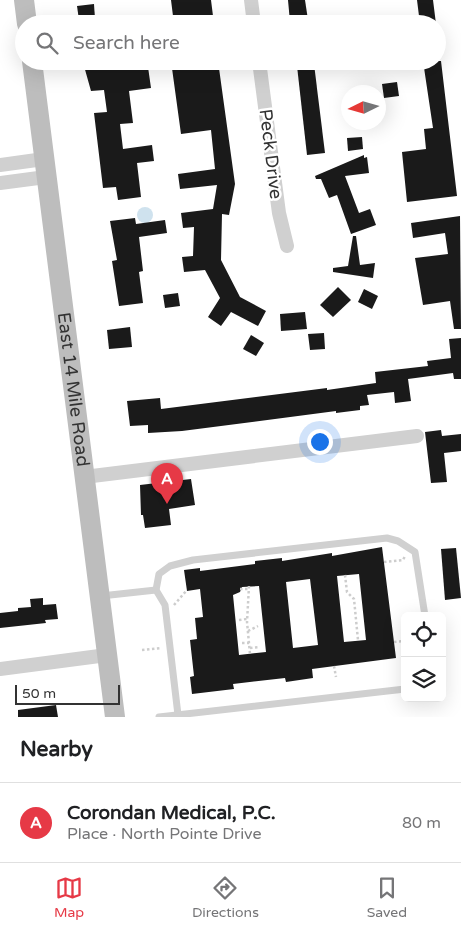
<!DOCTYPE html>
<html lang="en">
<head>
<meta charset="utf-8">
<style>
  body { margin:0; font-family:"Varela Round",sans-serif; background:#f6f6f6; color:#202124 }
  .controls { position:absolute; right:15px; bottom:15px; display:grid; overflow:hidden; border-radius:8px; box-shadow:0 5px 20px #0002 }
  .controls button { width:45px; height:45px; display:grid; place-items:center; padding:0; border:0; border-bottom:1px solid #e0e0e0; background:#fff; color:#202124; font:25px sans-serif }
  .compass { position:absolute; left:341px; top:85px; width:45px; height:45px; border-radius:50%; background:#fff; box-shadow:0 5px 20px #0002; rotate:265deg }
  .scale { position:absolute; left:15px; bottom:12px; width:105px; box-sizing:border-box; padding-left:5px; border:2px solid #333; border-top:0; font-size:14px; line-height:18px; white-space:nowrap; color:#333; -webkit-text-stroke:4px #fff; paint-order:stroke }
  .you { position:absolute; left:319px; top:441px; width:18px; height:18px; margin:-12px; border:4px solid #fff; border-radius:50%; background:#1a73e8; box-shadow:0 0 0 8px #1a73e833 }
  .badge { display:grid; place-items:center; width:32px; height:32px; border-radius:50%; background:#e63946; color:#fff; font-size:16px; font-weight:700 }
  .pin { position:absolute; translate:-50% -41px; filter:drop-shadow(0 1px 2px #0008) }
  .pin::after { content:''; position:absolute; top:26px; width:18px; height:15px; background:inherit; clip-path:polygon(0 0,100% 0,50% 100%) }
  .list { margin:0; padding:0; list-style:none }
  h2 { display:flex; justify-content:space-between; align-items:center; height:65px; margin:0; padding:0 20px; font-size:21px }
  h2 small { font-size:16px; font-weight:400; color:#757577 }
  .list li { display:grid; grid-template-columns:32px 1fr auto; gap:15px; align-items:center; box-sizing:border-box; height:80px; padding:0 20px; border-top:1px solid #e0e0e0 }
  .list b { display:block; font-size:19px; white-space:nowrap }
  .list p { margin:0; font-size:16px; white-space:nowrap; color:#757577 }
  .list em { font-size:16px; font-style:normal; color:#757577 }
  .icon { flex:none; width:28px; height:28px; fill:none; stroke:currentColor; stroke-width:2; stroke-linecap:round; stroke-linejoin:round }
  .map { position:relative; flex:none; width:461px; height:717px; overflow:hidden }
  .search { position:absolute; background:#fff; box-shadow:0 5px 20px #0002; left:15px; right:15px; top:15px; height:55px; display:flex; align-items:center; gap:12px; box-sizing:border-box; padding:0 18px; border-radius:28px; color:#757577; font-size:19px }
  .sheet { height:145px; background:#fff }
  nav { display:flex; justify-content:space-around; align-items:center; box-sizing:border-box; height:70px; border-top:1px solid #e0e0e0; background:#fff; font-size:14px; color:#757577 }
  nav a { display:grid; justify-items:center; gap:2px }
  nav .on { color:#e63946 }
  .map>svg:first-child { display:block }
  .water { fill:#cfe2ee }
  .building { fill:#1a1a1a; fill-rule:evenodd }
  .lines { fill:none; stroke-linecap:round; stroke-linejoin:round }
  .path { stroke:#cdcdcd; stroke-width:2.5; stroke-dasharray:2.5 2.5; stroke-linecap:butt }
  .lane { stroke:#d0d0d0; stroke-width:7 }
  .street { stroke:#d0d0d0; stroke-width:14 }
  .secondary { stroke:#bdbdbd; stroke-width:20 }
  .labels { text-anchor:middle; stroke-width:5; stroke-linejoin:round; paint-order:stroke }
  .street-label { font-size:18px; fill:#333; stroke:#fff }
</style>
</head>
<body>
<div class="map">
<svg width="461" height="717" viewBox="0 0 461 717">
  <rect width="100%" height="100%" fill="#fff"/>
  <circle class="water" cx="145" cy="215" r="8"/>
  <g class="building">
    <polygon points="171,0 211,0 214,24 174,24"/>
    <polygon points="288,0 305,0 308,20 290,22"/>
    <polygon points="417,0 433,0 436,24 420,24"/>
    <polygon points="94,4 95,19 79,20 77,6"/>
    <polygon points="106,61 120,61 121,70 148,67 151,88 129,91 133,123 120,124 123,149 152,145 154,161 137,163 141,197 118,200 116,187 103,188 94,113 107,112 104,90 91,91 84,66"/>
    <polygon points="171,61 218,61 235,184 229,215 222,214 221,260 240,297 266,311 258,326 231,312 221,326 208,317 220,298 205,270 184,272 182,257 193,256 194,227 183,228 181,213 213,209 217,185 180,189 178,174 215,169 211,130 181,134"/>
    <polygon points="423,61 441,61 457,196 407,202 402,152 426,149 424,129 433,128"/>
    <polygon points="314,64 325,153 307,155 297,66"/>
    <polygon points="397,82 399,96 384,98 382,84"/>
    <polygon points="362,137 363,149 348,151 347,138"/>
    <polygon points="364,155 364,158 367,157 369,173 345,176 359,213 370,209 376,225 351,234 337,195 329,198 321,179 316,179 315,176"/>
    <polygon points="460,216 461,329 454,329 450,301 423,305 415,258 448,254 445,233 413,238 411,223"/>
    <polygon points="135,218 136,224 165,220 167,233 139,237 143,271 139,272 143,303 119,306 112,261 117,260 110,221"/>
    <polygon points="353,236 356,236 360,265 375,263 373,278 333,272 333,268 348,266"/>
    <polygon points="338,287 351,300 333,317 320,305"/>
    <polygon points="364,289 378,296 372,309 358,302"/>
    <polygon points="178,293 180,306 165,308 163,295"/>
    <polygon points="305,312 307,329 281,331 280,314"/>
    <polygon points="130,327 132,347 109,349 107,330"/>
    <polygon points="324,333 325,349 310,350 308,334"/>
    <polygon points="251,335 264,343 256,356 243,349"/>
    <polygon points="461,338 461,379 454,379 453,373 408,379 411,401 395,403 394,392 367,395 369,405 360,406 360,410 336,413 336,411 182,431 148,433 148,425 130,426 127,401 160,398 161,409 327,388 327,390 376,383 375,372 428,366 427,361 451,358 449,339"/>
    <polygon points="441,430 442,436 461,434 461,451 444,453 447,482 431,483 425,432"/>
    <polygon points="191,479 195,505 169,509 171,525 145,528 143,515 141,515 140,485"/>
    <path d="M382,547L396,658L312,669L313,678L286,682L285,678L233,684L234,689L192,694L190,677L194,676L190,640L197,639L195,618L203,617L200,589L187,591L184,570L200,568V571L255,564V561L282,558V561L332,553V556ZM359,574L366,640L344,642L337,576ZM310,579L318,645L293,648L286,582ZM259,586L266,652L239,655L233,595L240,592L242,587Z"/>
    <polygon points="456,548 461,598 445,600 441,549"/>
    <polygon points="43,598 43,605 56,604 58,619 45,620 46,623 0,628 0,613 18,611 18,608 31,607 30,599"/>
    <polygon points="56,705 58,717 18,717 18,710"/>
  </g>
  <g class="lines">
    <g class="path">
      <polyline points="384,562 403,560 405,556"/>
      <polyline points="345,575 347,592 354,599 358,640"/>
      <polyline points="249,586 247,622 250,654"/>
      <polyline points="240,589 249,589"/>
      <polyline points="174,605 187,590"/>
      <polyline points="239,620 247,619"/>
      <polyline points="248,631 258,626"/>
      <polyline points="394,642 405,641"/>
      <polyline points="242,643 249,643"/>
      <polyline points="250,648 260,647"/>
      <polyline points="142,650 161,648"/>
      <polyline points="334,666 336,677"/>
    </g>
    <g class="lane">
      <polyline points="101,596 156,590"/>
      <polyline points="178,715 165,605 156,590 159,574 170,566 193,560 387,538 398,541 415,552 425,616"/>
      <polyline points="159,717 405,689"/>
    </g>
    <g class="street">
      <polyline points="251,0 254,24"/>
      <polyline points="259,61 279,213 287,246"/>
      <polyline points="0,165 44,159"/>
      <polyline points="0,183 46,177"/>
      <polyline points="84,477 417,436"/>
      <polyline points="0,669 107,655"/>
    </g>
    <g class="secondary">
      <polyline points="24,0 27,24"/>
      <path id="s1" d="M32,61L115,717"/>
    </g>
  </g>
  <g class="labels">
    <g class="street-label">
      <text transform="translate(271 154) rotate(83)" y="6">Peck Drive</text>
      <text dy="6" stroke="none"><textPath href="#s1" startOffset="331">East 14 Mile Road</textPath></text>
    </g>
  </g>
</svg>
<div class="controls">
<button><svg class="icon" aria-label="locate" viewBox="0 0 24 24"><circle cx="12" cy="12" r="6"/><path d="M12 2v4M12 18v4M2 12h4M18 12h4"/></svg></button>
<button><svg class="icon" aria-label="layers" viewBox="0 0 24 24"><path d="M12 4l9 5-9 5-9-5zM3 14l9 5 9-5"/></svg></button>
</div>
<svg class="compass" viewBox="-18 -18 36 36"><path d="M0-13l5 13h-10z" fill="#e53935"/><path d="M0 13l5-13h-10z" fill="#757577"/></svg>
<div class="scale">50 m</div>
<div class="you"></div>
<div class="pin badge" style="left:167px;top:504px">A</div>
<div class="search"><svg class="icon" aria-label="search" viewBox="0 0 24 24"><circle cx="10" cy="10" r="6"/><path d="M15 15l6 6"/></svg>Search here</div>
</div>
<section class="sheet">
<h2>Nearby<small></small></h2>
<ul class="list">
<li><span class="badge">A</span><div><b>Corondan Medical, P.C.</b><p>Place · North Pointe Drive</p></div><em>80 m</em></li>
</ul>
</section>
<nav>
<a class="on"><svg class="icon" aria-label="map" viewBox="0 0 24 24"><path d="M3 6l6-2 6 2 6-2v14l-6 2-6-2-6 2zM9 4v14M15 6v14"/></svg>Map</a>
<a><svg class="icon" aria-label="directions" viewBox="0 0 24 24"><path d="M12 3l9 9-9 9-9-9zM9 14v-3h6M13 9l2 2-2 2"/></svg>Directions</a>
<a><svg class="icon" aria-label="saved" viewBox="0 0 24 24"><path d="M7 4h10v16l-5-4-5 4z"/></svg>Saved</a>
</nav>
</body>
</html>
